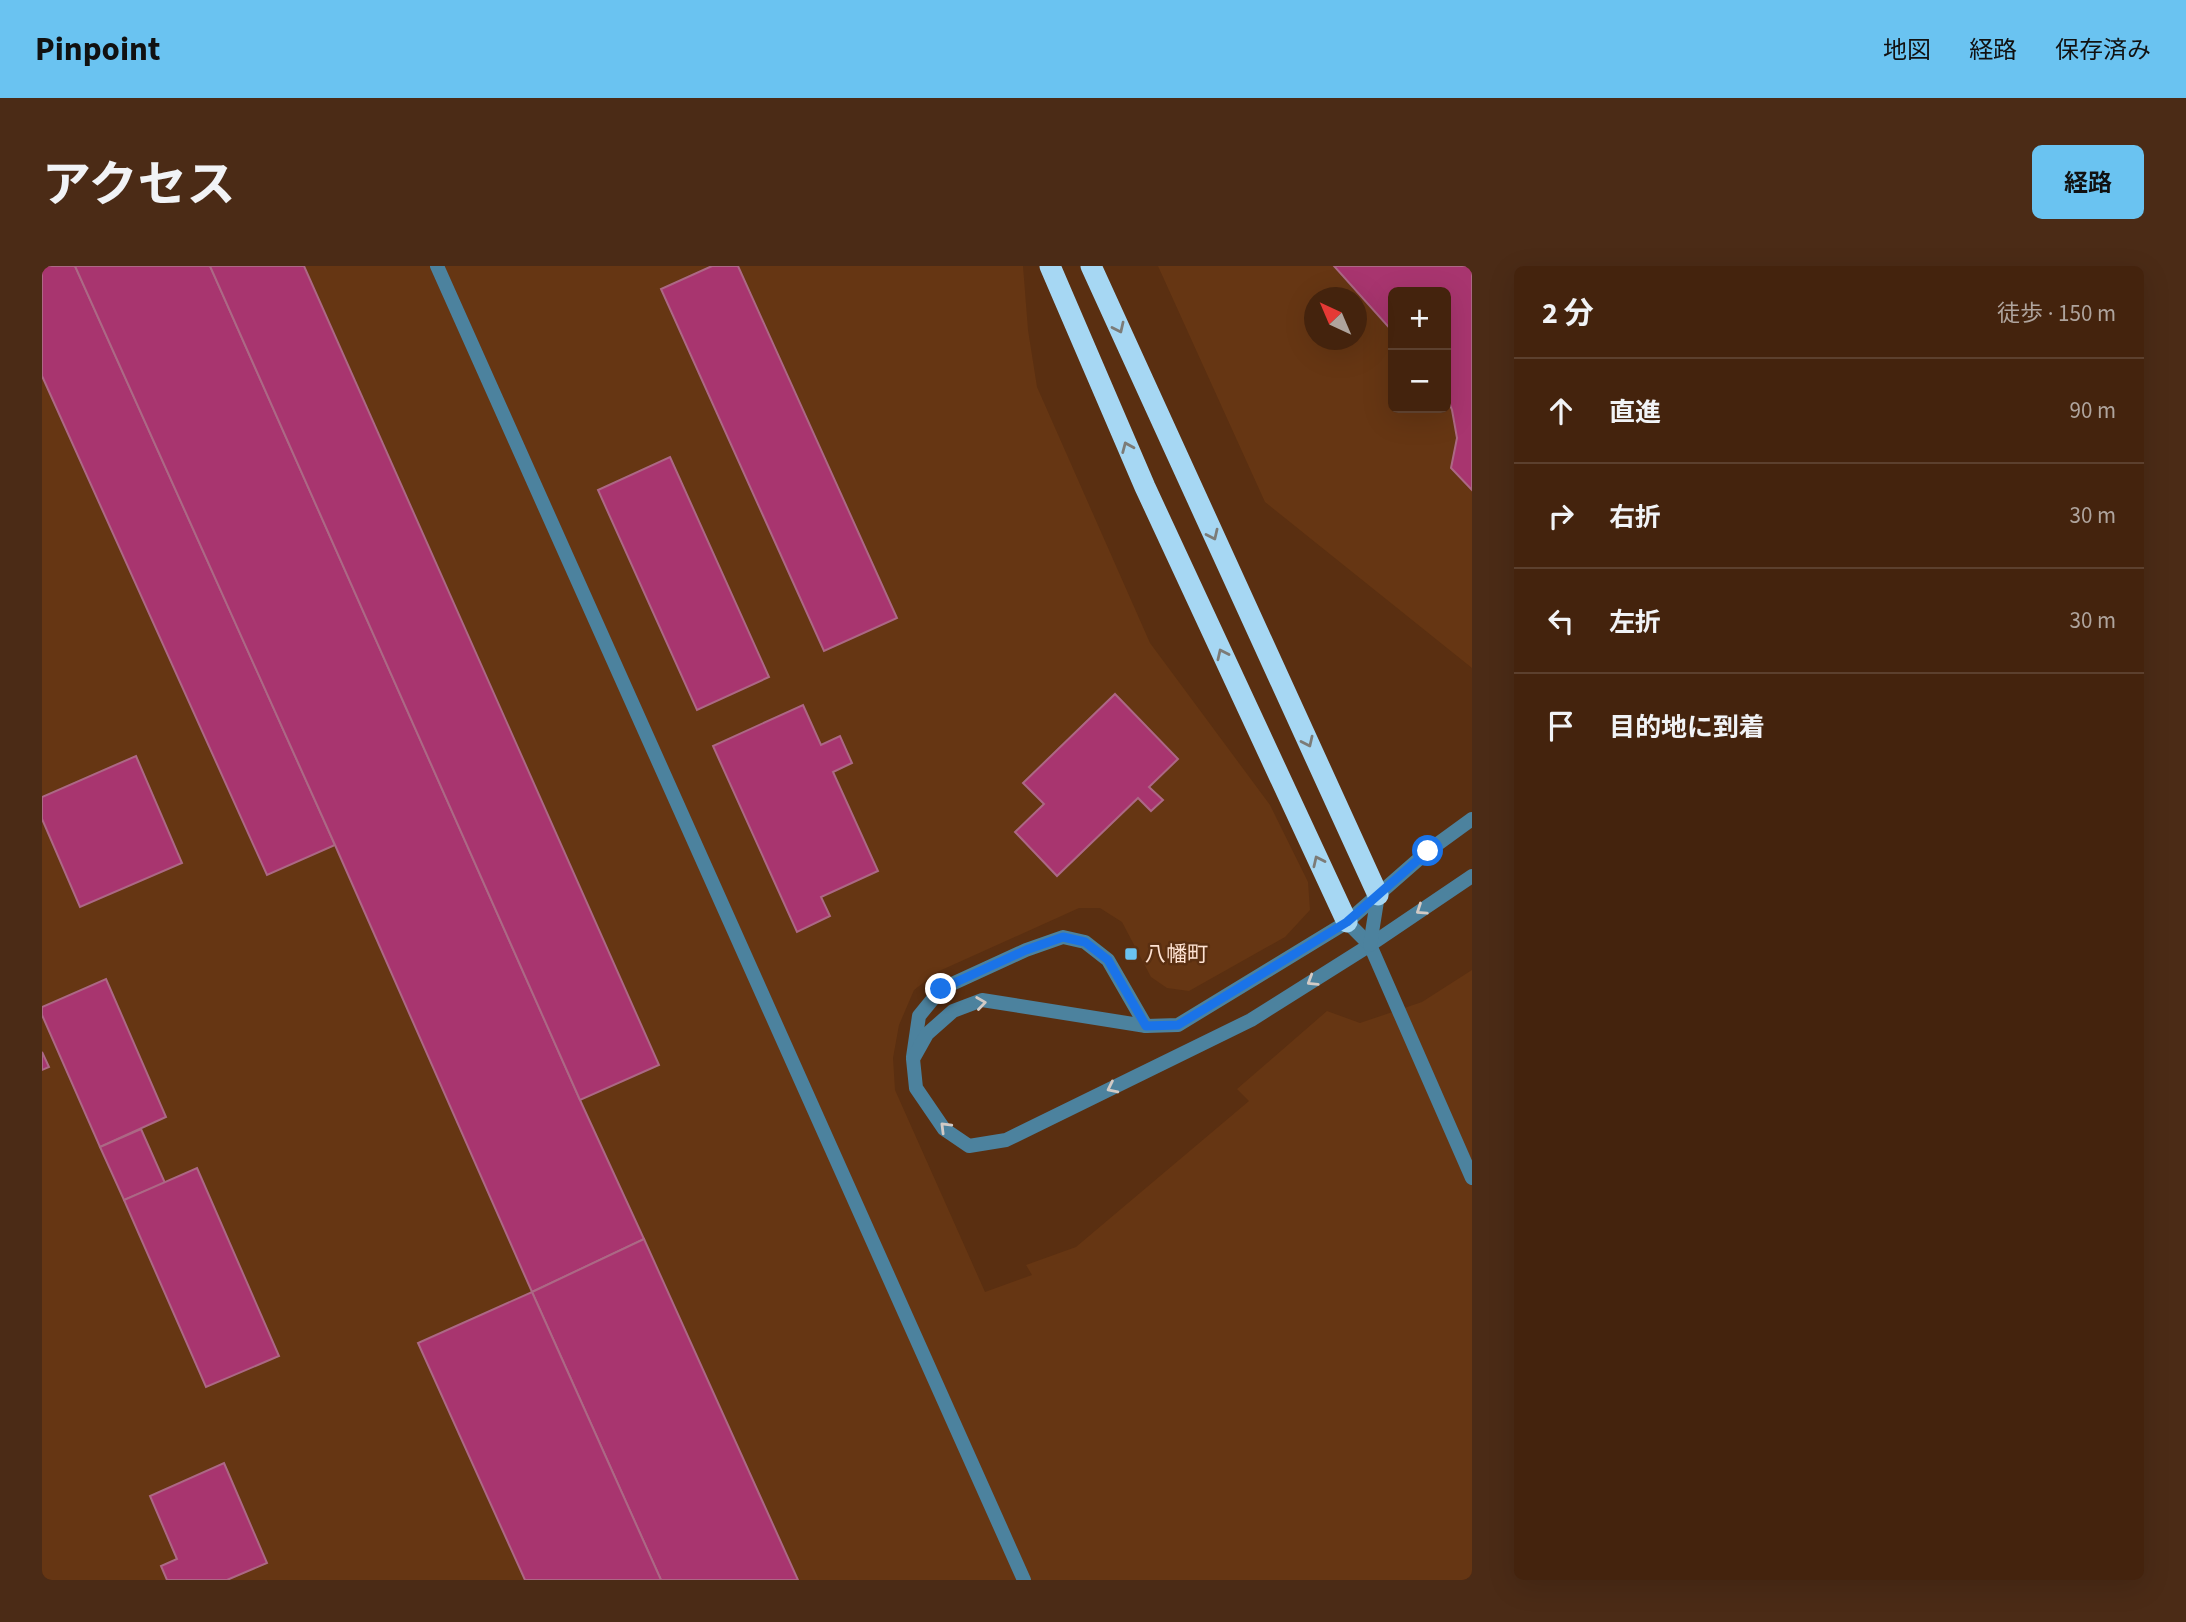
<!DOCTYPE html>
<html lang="ja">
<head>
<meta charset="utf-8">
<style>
  body { margin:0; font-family:"Source Sans 3","Noto Sans JP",sans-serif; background:#4b2b16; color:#f1f3f6 }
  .controls { position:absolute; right:21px; top:21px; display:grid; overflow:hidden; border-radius:10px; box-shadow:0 7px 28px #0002 }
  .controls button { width:63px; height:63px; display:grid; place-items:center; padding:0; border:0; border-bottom:2px solid #5c402e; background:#44230d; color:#f1f3f6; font:35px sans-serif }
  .compass { position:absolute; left:1262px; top:21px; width:63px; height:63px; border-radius:50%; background:#44230d; box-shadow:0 7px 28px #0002; rotate:316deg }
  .stop { position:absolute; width:21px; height:21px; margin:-16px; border:5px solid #1a73e8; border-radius:50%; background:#fff }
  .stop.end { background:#1a73e8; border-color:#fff; box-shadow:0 2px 7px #0008 }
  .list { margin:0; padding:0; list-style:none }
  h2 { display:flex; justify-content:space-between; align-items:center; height:91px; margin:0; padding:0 28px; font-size:30px }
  h2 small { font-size:23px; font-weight:400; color:#afa49d }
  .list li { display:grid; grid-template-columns:46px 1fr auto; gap:21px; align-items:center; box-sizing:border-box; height:105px; padding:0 28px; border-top:2px solid #5c402e }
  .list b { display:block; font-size:26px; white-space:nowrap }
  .list em { font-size:23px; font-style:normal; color:#afa49d }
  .icon { flex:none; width:38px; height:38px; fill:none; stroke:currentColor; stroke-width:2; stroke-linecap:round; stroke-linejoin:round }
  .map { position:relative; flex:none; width:1430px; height:1314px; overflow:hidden; border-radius:10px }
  header { display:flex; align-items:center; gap:42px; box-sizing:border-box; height:98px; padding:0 35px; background:#6ac3f1; color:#111 }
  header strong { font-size:33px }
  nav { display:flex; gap:38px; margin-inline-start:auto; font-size:24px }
  .intro { display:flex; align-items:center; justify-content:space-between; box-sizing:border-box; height:168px; padding:0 42px }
  h1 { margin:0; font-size:49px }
  .button { padding:18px 32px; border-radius:10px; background:#6ac3f1; color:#111; font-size:24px; font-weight:700 }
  main { display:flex; gap:42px; padding:0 42px }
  aside { flex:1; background:#44230d; border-radius:10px; box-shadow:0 7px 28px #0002 }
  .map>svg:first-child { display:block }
  .built { fill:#663613; fill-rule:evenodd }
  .building { fill:#a8356f; stroke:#ac6885; stroke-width:2 }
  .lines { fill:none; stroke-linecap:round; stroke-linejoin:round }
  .service { stroke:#4c829e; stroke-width:14 }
  .minor { stroke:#4c829e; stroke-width:14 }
  .tertiary { stroke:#4c829e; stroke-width:14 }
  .motorway { stroke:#a6d7f3; stroke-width:21 }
  .oneway { stroke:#7c7b77 }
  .oneway2 { stroke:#d2cac5 }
  .route { stroke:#1a73e8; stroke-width:9 }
  .poi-dot { fill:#6ac3f1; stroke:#5a2f11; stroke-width:2.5 }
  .labels { text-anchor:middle; stroke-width:5; stroke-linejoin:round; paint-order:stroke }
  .poi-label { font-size:21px; fill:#fee2d2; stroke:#5a2f11; text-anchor:start }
</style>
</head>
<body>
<header>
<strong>Pinpoint</strong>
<nav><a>地図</a><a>経路</a><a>保存済み</a></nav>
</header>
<div class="intro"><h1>アクセス</h1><a class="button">経路</a></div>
<main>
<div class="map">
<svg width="1430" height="1314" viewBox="0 0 1430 1314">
  <rect width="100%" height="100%" fill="#5a2f11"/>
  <g class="built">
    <polygon points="0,0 981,0 986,64 995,121 1108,377 1228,539 1266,616 1268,644 1243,671 1147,725 1125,722 1109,711 1080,656 1058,642 1037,642 895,706 872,724 857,759 851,792 853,824 943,1026 990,1009 984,999 1034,981 1207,835 1195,823 1285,745 1318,757 1380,736 1430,704 1430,1314 0,1314"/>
    <path d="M1116,0H1430V402L1223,236ZM1351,26H1404V142H1351ZM1272,32H1314V74H1272Z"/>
  </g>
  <g class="building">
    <polygon points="0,0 33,0 293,579 225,609 0,110"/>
    <polygon points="33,0 168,0 538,834 602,973 490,1026 293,579"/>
    <polygon points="168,0 262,0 617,799 538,834"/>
    <polygon points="670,0 696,0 855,352 782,385 619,23"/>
    <polygon points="1292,0 1430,0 1430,224 1409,202 1415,172 1410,144 1404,129 1404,26 1351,26 1351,66"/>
    <polygon points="628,191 727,411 655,444 556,224"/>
    <polygon points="1073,428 1136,493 1107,521 1121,534 1109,545 1096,532 1015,610 973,566 1002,538 981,517"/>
    <polygon points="761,439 779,479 798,470 810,497 791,506 836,605 779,631 788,650 755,666 671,480"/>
    <polygon points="94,490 140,597 38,641 0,553 0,531"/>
    <polygon points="64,713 124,851 58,881 0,749 0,741"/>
    <polygon points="0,786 7,801 0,804"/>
    <polygon points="99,863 123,917 82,934 58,881"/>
    <polygon points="155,902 237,1090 164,1121 82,934"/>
    <polygon points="602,973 756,1314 619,1314 490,1026"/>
    <polygon points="490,1026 619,1314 483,1314 376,1077"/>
    <polygon points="182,1197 225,1297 185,1314 125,1314 119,1300 135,1293 108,1230"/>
  </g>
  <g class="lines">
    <g class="service">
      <polyline points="395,0 982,1314"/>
      <polyline points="871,791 877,750 899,723 984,684 1021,671 1043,676 1066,694 1104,760"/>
    </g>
    <polyline class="minor" points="1305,656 1136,759 1104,760 940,734 911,745 885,768 871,793 874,822 902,863 927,880 964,874 1209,754 1328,679"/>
    <g class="tertiary">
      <polyline points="1430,553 1386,585 1305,656 1328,679 1430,912"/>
      <polyline points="1328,679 1430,610"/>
      <polyline points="1328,679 1336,629"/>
    </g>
    <g class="motorway">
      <polyline points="1008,0 1103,221 1305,656"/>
      <polyline points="1049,0 1336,629"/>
    </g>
  </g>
  <defs><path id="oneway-chevron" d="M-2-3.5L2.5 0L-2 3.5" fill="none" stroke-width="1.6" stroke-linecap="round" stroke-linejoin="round" transform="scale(1.75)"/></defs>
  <g class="oneway">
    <use href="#oneway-chevron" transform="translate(1077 62) rotate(65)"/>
    <use href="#oneway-chevron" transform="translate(1085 181) rotate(-113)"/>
    <use href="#oneway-chevron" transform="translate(1171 269) rotate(65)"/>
    <use href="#oneway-chevron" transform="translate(1180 388) rotate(-115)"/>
    <use href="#oneway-chevron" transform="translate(1266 476) rotate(65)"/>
    <use href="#oneway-chevron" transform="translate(1276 595) rotate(-115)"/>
  </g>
  <g class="oneway2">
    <use href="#oneway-chevron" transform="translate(1379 644) rotate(146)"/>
    <use href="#oneway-chevron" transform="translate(1270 715) rotate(148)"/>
    <use href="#oneway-chevron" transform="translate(939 737) rotate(-8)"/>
    <use href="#oneway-chevron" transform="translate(1070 822) rotate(154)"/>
    <use href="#oneway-chevron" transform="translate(903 861) rotate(-135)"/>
  </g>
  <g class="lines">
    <polyline class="route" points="899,723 984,684 1021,671 1043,676 1066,694 1104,760 1136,759 1305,656 1386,585"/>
  </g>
  <rect class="poi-dot" x="1082" y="681" width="14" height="14" rx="3.5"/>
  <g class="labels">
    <g class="poi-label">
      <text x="1103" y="695">八幡町</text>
    </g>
  </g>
</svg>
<div class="controls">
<button>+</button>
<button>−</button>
</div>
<svg class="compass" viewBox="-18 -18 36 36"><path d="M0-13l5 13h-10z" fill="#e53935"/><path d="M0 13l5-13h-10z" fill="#afa49d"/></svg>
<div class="stop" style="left:1386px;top:585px"></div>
<div class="stop end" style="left:899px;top:723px"></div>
</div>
<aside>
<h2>2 分<small>徒歩 · 150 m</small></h2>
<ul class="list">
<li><svg class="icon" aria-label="ahead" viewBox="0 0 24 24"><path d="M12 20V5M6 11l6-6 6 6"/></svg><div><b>直進</b></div><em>90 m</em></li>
<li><svg class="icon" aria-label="right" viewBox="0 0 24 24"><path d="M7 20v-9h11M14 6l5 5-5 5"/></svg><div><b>右折</b></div><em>30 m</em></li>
<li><svg class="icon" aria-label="left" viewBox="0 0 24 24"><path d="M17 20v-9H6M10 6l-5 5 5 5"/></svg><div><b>左折</b></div><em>30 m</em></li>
<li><svg class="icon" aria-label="arrive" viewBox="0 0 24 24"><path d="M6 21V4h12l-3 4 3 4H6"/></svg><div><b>目的地に到着</b></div></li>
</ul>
</aside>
</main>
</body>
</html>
